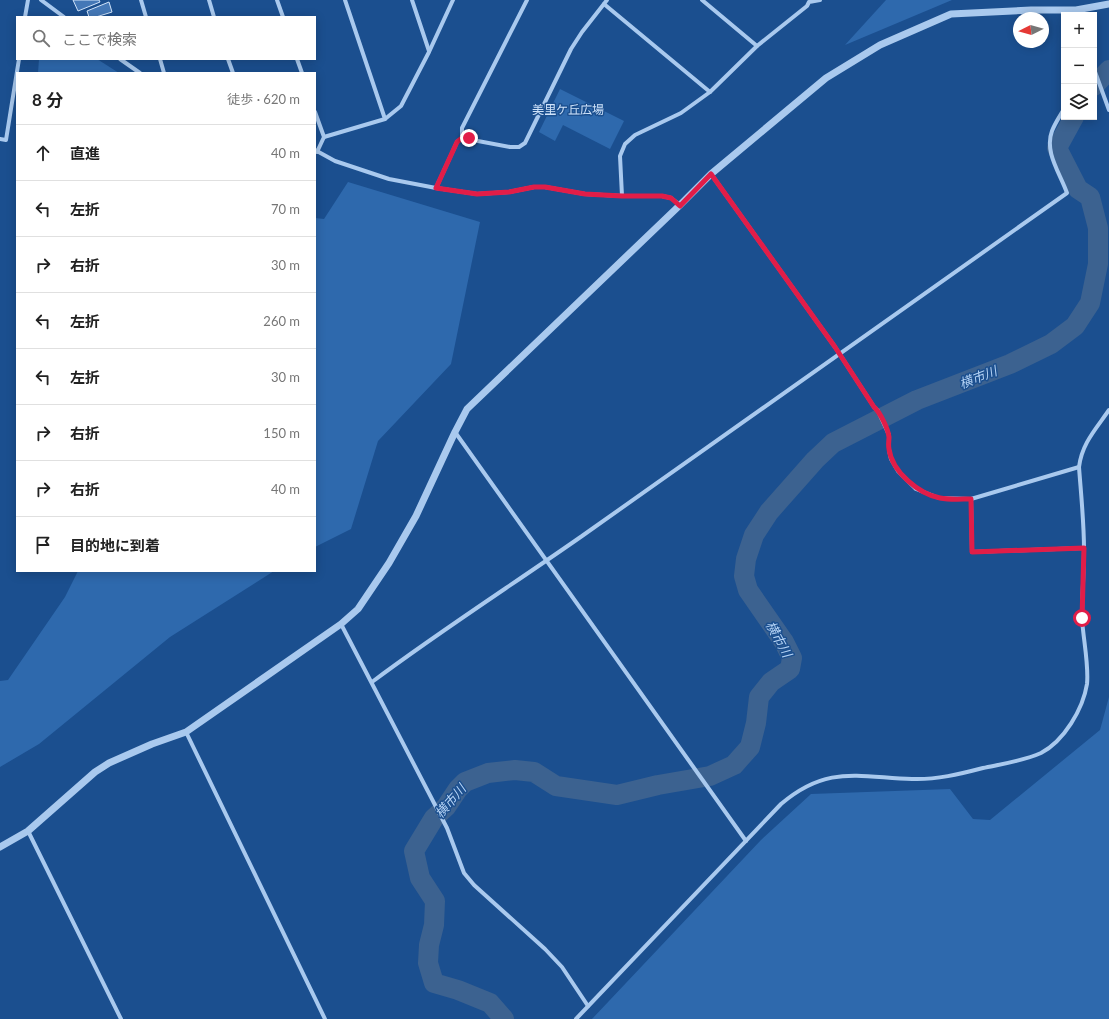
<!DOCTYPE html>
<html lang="ja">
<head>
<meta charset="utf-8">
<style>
  body { margin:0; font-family:Lato,"Noto Sans JP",sans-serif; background:#f6f6f6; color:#222 }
  .controls { position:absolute; right:12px; top:12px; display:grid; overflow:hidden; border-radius:0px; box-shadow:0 2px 10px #0003 }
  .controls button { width:36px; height:36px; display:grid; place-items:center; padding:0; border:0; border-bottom:1px solid #e0e0e0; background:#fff; color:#222; font:20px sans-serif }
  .compass { position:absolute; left:1013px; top:12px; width:36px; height:36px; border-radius:50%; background:#fff; box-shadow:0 2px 10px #0003; rotate:264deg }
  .stop { position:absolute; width:12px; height:12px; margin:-9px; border:3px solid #e11d48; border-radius:50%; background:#fff }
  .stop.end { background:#e11d48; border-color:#fff; box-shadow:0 1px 4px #0008 }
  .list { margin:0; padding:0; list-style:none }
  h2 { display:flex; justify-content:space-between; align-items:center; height:52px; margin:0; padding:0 16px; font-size:17px }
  h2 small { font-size:13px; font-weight:400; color:#767676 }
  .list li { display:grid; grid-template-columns:26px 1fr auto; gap:12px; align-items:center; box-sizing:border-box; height:56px; padding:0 16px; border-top:1px solid #e0e0e0 }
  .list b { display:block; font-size:15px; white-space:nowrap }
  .list em { font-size:13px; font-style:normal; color:#767676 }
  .icon { flex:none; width:22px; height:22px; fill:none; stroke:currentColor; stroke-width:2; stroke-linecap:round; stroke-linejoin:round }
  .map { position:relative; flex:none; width:1109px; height:1019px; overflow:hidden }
  .search { position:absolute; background:#fff; box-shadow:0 2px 10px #0003; left:16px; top:16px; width:300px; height:44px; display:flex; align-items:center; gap:10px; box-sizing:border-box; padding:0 14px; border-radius:0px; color:#767676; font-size:15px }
  .panel { position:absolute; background:#fff; box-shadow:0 2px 10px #0003; left:16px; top:72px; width:300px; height:500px; border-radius:0px }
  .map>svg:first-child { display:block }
  .green { fill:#2e69ad }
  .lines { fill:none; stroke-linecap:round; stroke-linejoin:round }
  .river { stroke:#3c6290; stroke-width:20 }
  .building { fill:#4478b7; stroke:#cfe3fa }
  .minor { stroke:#a9c9ee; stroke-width:4 }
  .tertiary { stroke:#a9c9ee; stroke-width:7 }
  .route { stroke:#e11d48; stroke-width:5 }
  .labels { text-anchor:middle; stroke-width:3; stroke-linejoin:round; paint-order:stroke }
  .park-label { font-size:12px; fill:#cfe3fa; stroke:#1b4f8f }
  .water-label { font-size:13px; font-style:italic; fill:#b5d3f5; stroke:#1b4f8f }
</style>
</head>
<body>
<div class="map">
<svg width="1109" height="1019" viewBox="0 0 1109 1019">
  <rect width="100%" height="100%" fill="#1b4f8f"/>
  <g class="green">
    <polygon points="886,0 952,0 845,45"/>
    <polygon points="39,59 97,59 119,73 38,73"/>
    <polygon points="560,89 624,121 610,149 563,125 555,141 539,132"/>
    <polygon points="348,182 480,222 451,364 378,441 351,529 315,547 315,218 324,219"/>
    <polygon points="78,571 274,571 170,637 39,744 0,767 0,681 8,680 65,597"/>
    <polygon points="1109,697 1109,1019 592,1019 761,840 811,794 950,789 973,819 990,820 1100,730"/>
  </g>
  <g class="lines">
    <g class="river">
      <polyline points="1094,86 1109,70"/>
      <polyline points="504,1019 490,1003 458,990 434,983 428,963 429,945 434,925 435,901 420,878 414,851 434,818 446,807 458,789 465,782 488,773 515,770 534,772 556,786 617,795 658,785 710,776 734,765 750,747 756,723 759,697 771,682 790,669 792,658 784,642 748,590 744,576 746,559 754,535 769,512 815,460 833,443 917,400 1010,364 1051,344 1075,326 1090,303 1098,264 1098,228 1090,197 1078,189 1057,148 1074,117"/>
    </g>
  </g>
  <g class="building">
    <polygon points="73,0 99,0 100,2 78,11"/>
    <polygon points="109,2 112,12 96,17 89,17 87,11"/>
  </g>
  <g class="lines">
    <g class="minor">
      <polyline points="41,0 64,17"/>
      <polyline points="141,0 146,17"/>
      <polyline points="209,0 214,17"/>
      <polyline points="277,0 283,17"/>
      <polyline points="412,0 429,51"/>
      <polyline points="702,0 757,46"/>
      <polyline points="604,4 710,92"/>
      <polyline points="25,17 28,0"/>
      <polyline points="120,59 140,73"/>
      <polyline points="160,59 164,73"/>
      <polyline points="228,59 233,73"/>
      <polyline points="297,59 302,73"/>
      <polyline points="1094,69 1109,110"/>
      <polyline points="315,112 324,137 317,152"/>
      <polyline points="385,119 401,106 429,52 453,0"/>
      <polyline points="324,137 385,119 345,0"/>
      <polyline points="462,138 462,128 527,0"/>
      <polyline points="0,139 6,140 19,59"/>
      <polyline points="315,150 335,161 389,179 436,188 477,194 509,192 534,187 545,187 585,194 622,196 662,196 671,198 680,205"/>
      <polyline points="711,174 835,347 874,407 878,411 889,435 889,450 891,459 898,471 916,489 939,498 971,499 1079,467"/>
      <polyline points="436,188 457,142 462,138 510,147 519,147 525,143 571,49 582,32 607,0"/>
      <polyline points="622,196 620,156 625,144 635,135 681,113 710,92 757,46 807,6 809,2 820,0"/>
      <polyline points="455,432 746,841"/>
      <polyline points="971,499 972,552 1084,548"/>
      <polyline points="341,624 447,828 464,873 474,885 545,949 562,967 588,1006"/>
      <path d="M372,682C440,631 512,585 582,536C744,422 906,308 1067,193C1060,173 1044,152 1052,131C1055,123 1060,116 1064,109"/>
      <polyline points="186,732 325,1019"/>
      <polyline points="28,831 121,1019"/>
      <path d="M576,1019L781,804C827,765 857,777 912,779C936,780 960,774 983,768C1002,764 1023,761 1041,753C1064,741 1083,709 1087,684C1089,665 1083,638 1082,618C1082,595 1084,572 1084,549C1084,522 1081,494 1079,467C1082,443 1096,429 1109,410"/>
    </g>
    <polyline class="tertiary" points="0,847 28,831 95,772 109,763 152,744 186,732 341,624 358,609 389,563 416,516 455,432 467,409 680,205 711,174 826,78 880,45 951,14 1031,10 1076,10 1109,4"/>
  </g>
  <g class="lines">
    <path class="route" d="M469,138H462L457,142L436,188L477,194L509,192L534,187H545L585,194L622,196H662L671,198L680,206L711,174L835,347L874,407C880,412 888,429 889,437C889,441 888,445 889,449C892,472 919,494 940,498C950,500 961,499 971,499L972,552L1084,548L1082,618"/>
  </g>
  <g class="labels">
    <g class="park-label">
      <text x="568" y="114">美里ケ丘広場</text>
    </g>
    <g class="water-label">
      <text transform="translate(978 377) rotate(-21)" y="5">横市川</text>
      <text transform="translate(779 639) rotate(61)" y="5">横市川</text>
      <text transform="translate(450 801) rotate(-49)" y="5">横市川</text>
    </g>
  </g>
</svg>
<div class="controls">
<button>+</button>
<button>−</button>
<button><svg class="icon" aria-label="layers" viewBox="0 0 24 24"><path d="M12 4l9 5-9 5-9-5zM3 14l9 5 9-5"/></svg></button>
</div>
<svg class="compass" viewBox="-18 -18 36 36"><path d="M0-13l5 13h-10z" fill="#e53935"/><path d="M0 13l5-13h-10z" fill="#767676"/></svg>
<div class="stop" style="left:1082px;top:618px"></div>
<div class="stop end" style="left:469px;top:138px"></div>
<div class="search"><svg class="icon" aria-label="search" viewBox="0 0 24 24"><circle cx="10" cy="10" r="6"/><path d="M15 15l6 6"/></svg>ここで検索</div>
<section class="panel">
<h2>8 分<small>徒歩 · 620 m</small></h2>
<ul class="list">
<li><svg class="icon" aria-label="ahead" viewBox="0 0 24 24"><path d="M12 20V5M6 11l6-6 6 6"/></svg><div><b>直進</b></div><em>40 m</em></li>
<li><svg class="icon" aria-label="left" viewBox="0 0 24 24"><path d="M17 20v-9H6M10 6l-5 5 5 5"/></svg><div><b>左折</b></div><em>70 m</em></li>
<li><svg class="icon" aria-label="right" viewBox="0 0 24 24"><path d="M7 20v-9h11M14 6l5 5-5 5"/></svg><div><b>右折</b></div><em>30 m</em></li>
<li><svg class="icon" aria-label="left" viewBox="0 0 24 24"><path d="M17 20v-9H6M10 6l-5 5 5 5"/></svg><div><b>左折</b></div><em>260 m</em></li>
<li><svg class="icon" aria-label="left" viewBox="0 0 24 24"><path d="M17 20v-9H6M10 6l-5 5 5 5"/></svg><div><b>左折</b></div><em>30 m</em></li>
<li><svg class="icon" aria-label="right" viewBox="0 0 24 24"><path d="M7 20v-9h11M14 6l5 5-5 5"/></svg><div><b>右折</b></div><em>150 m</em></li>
<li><svg class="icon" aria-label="right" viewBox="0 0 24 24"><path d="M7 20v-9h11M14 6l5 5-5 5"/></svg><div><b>右折</b></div><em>40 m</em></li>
<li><svg class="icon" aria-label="arrive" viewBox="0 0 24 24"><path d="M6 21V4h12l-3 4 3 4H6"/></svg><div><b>目的地に到着</b></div></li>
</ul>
</section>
</div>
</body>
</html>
